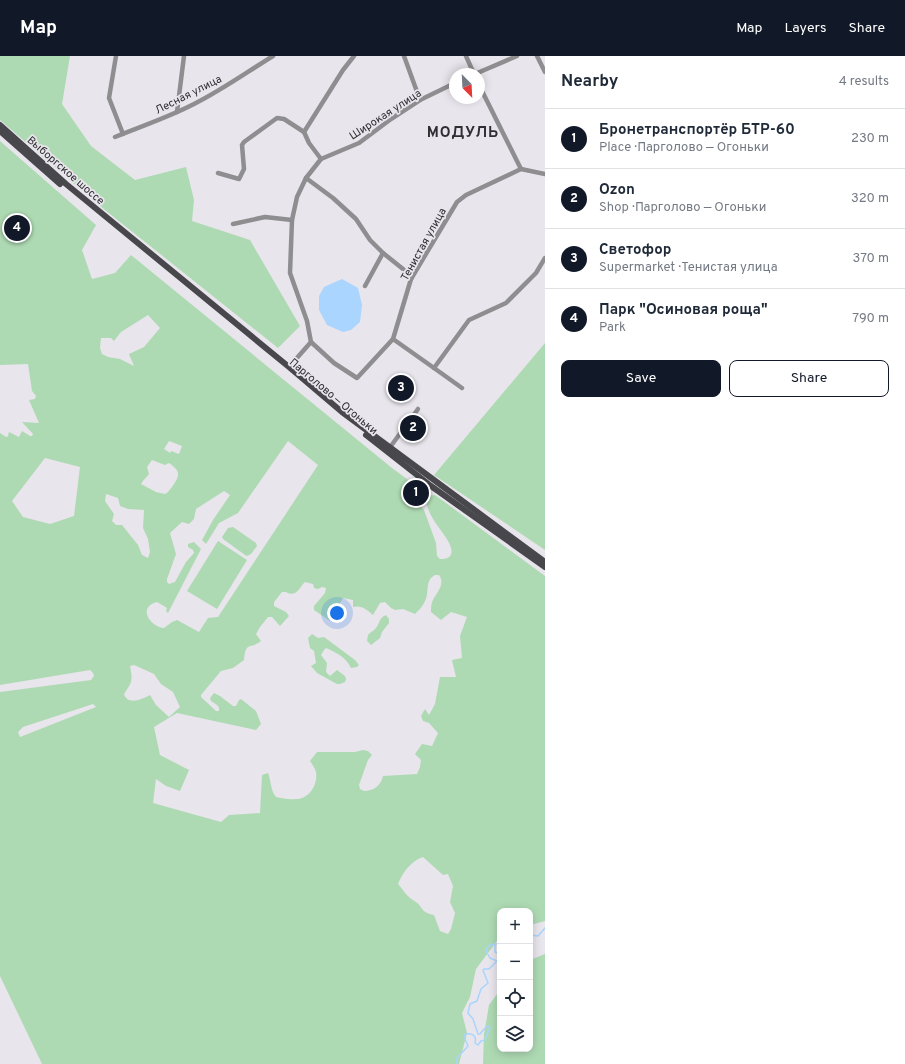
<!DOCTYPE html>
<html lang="en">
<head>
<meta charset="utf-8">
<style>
  body { margin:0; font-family:Overpass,sans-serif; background:#f6f6f7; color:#1f2937 }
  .controls { position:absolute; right:12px; bottom:12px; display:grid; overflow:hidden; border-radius:8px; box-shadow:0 2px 10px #0003 }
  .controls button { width:36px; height:36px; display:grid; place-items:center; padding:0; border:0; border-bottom:1px solid #e0e1e3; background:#fff; color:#1f2937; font:20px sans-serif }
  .compass { position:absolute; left:449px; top:12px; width:36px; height:36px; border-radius:50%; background:#fff; box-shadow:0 2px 10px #0003; rotate:156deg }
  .you { position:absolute; left:337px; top:557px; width:14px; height:14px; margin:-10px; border:3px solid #fff; border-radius:50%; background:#1a73e8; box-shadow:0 0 0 6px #1a73e833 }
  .badge { display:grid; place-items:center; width:26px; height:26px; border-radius:50%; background:#111827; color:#fff; font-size:13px; font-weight:700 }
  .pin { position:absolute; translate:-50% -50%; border:2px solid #fff; box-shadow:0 1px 4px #0006 }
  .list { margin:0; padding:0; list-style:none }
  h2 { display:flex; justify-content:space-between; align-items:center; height:52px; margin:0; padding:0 16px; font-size:17px }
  h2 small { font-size:13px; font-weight:400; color:#747a83 }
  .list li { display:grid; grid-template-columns:26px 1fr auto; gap:12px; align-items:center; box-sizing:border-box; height:60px; padding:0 16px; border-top:1px solid #e0e1e3 }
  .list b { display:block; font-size:15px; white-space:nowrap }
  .list p { margin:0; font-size:13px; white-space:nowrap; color:#747a83 }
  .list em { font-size:13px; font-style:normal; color:#747a83 }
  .actions { display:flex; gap:8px; padding:12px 16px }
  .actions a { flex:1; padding:9px 0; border:1px solid #111827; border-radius:8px; text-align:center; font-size:14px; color:#111827 }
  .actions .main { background:#111827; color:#fff }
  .icon { flex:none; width:22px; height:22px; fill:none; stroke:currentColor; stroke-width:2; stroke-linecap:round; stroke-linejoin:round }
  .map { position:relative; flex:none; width:545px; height:1008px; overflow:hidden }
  header { display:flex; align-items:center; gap:24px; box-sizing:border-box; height:56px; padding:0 20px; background:#111827; color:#fff }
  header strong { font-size:19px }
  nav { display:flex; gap:22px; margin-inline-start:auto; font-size:14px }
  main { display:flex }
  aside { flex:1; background:#fff }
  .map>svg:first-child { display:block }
  .green { fill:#aedab3; fill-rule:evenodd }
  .water { fill:#a9d5ff }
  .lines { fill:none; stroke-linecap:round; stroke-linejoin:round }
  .stream { stroke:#a9d5ff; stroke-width:1.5 }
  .minor { stroke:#8e8e91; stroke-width:4.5 }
  .major { stroke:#48474c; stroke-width:6 }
  .labels { text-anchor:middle; stroke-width:3.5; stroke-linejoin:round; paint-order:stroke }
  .street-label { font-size:11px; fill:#2f2e31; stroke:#e8e5ec }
  .district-label { font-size:15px; font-weight:bold; letter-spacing:1px; fill:#2f2e31; stroke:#e8e5ec }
</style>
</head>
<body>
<header>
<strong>Map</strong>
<nav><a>Map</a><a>Layers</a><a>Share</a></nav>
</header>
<main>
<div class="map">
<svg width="545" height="1008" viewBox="0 0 545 1008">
  <rect width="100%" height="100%" fill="#e8e5ec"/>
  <g class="green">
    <polygon points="0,0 70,0 62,48 91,90 135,124 186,111 194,144 192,165 250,184 300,270 278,292 105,154 0,64"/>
    <path d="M0,85L96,169L82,194L92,223L115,217L131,199L392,412L419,432L411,445L419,448L424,454L436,487L437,500L440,503C444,503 446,503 449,501C459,493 437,471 433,463C431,459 428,454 427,449C425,446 426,443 427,440L435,439L545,520V865L530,869V855H500V884L497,885L476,913L470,941L462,957L467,977L459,1008H42L0,920V636L91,624L94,620L93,617L90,614L0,629V377L6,381L8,380L9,376L19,381L22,375L30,380H32L33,378L22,366L39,367L29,344L35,343L36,340L32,335L28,308L0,309ZM148,259L160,272L144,291L129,298L134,310L120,303L108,301L102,298L100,292L101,282H111L114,285L121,276ZM169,385L182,390L179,398L171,395L170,397L164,393ZM288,385L318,409L218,561L208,562L199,576L177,564L172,566L164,572C150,571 137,551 157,546L167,552L166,555L168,557L201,493L194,486L188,488V491L193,494L194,497L186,506L175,526L169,528L167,526V523L176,498L170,477L182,466L189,468L194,463L196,453L224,435L230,439L213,464L202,484L206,488L219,467L238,457ZM45,402L80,411L74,460L50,468L23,461L12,445ZM152,404L165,409L169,407C179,414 181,418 174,428C171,432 169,436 165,438L156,436L141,428C143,424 146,422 149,418L147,411ZM106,438L118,442L120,450L128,453L144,454L143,472L148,483L150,496L148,502L142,499L138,489L122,469H116L112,465L114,458L105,445ZM435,519H439C446,529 436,537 432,546C431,549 431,553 431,556L441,564L451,556L467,561L460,580L462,602L452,604L456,621H440L435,648L429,659L425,653L421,660L423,665L429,667L438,677L432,690L422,688L415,698L421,704L420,711L417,718L383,720C381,730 373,735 364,735L360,733L359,729L368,704L372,699L368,695L363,694L355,696H317L310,705C312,708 315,712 316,716C318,729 309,743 296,743C289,744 282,742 276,741C271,736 271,725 268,717L262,719L260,757L229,759L221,766L153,747L156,723L166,730L180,735L189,714L160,699L154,671L177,657L256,674L261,668L256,655L241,643L239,644L236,650H233L220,640L214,637L210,642L211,645C215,648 220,649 219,655H216L201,641V639L221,615L233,612L244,604C246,584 250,594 261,585L256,578L260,571L268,561H272L280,570L289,560L286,556L274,550V546L282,536H286C296,542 299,532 305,526L313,528L314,532L318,533L322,531L326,532L325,537L314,550V554L330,565L343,542L353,544V551C362,549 366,553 373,559L380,547L385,546L391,552L395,554L403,553L415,558C419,554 423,550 425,545C430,536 424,525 435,519ZM134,609L154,618L161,628L173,636L180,651L169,661L156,649L150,639C142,643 128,650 124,638C132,626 133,625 130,610ZM93,648L96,651L20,681L18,676L23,671ZM423,801L443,819L448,818L453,830L450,846L455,857L451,873L448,878L440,875L434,859C420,856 424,852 416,846C407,841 405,836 398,828C403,816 411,805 423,801Z"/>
    <polygon points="545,287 545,494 434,419"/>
    <polygon points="233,471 256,487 257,490 251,498 247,500 245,499 223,483 222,481 228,472"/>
    <polygon points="218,485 247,504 217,553 187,535"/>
    <path d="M386,559L389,563V567L382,576L380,582L371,589L367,585L368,579C370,576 374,575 376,572C380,567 379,562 386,559Z"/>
    <path d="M312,578L318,582L324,581L355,604L359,609L357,611L351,612C346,601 337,597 326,592L324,594L321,599L327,607L326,616L330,620L337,614L345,620L346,623L345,626L340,628H337L317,617L311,610L316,607L314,595L310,592L308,582Z"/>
    <polygon points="545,898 545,1008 483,1008 484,978 489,949 500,934 500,993 530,993 530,904"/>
  </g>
  <polygon class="water" points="342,223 358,232 362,249 360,266 351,274 343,276 327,269 319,254 319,240 324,231"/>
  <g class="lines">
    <g class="stream">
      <polyline points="530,879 538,880 545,872"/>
      <polyline points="530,882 531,893 530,894"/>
      <polyline points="500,887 498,887 497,888 500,893"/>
      <path d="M457,1008V1002L468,990L465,983V978C472,977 477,979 475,987L478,989L481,985L485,984C486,979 489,976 490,972L488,970L484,973L480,978H478L473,963L468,957L470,948L477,945L481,933L488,927L483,914L484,913H489L497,905L490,902L486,895L488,890L495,888V896L498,897L500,896"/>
    </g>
    <g class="minor">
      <polyline points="116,0 109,42 123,78"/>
      <polyline points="404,0 420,44"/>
      <polyline points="466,0 474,18"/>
      <polyline points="537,0 545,16"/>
      <polyline points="475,18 517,0"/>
      <polyline points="479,29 521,113"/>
      <polyline points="177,56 184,0"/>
      <polyline points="304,76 343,14 354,0"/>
      <path d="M115,81C142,70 169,61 194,48C222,34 247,16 273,0"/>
      <polyline points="218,117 239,123 244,113 242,89 244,86 277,62 284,63 304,76 309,87 321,103"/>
      <polyline points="306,122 333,142 356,163 370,184 383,197 403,213 411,223"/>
      <polyline points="233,168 265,161 292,164"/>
      <polyline points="365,230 383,197"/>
      <polyline points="393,283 357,322 334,307 311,286 307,265 290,217 292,164 297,141 306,122 321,103 359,87 391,63 420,44 455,27"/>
      <polyline points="289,311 311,286"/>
      <polyline points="434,312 393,283 411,223 457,146 466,139 521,113 545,118"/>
      <polyline points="462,332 434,312 469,264 506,247 536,217 545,202"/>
      <polyline points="388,394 418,353"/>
    </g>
    <g class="major">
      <polyline points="0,69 66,128 289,311 342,356 545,506"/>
      <polyline points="0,75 60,128"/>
      <polyline points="366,379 431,430 545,511"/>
    </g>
  </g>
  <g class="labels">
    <g class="street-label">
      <text transform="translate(188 38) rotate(-27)" y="4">Лесная улица</text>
      <text transform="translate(385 58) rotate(-33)" y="4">Широкая улица</text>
      <text transform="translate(66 114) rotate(41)" y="4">Выборгское шоссе</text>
      <text transform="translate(423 188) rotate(-61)" y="4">Тенистая улица</text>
      <text transform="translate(334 340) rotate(40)" y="4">Парголово — Огоньки</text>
    </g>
    <g class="district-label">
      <text x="463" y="81">МОДУЛЬ</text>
    </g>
  </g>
</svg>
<div class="controls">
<button>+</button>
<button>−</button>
<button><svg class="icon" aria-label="locate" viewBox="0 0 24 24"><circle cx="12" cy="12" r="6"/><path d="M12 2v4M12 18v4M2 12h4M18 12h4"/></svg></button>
<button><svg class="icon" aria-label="layers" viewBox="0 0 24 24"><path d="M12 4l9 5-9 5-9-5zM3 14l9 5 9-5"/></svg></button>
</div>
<svg class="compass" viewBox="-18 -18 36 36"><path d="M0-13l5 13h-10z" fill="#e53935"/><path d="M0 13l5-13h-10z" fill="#747a83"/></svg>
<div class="you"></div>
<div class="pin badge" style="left:416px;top:437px">1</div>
<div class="pin badge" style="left:413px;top:372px">2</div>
<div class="pin badge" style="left:401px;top:332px">3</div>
<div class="pin badge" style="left:17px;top:172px">4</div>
</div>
<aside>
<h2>Nearby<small>4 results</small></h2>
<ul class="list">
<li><span class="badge">1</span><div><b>Бронетранспортёр БТР-60</b><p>Place · Парголово — Огоньки</p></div><em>230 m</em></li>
<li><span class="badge">2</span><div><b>Ozon</b><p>Shop · Парголово — Огоньки</p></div><em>320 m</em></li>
<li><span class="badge">3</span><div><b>Светофор</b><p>Supermarket · Тенистая улица</p></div><em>370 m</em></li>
<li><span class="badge">4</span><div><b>Парк &quot;Осиновая роща&quot;</b><p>Park</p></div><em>790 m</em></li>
</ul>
<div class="actions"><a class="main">Save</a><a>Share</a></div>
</aside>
</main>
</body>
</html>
